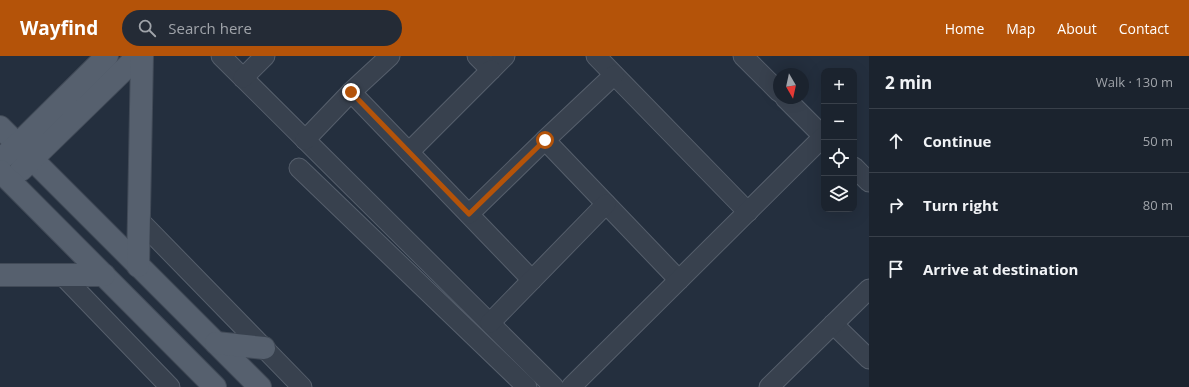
<!DOCTYPE html>
<html lang="en">
<head>
<meta charset="utf-8">
<style>
  body { margin:0; font-family:"Open Sans",sans-serif; background:#242b36; color:#f1f3f6 }
  .controls { position:absolute; right:12px; top:12px; display:grid; overflow:hidden; border-radius:8px; box-shadow:0 4px 16px #0002 }
  .controls button { width:36px; height:36px; display:grid; place-items:center; padding:0; border:0; border-bottom:1px solid #39404a; background:#1b232e; color:#f1f3f6; font:20px sans-serif }
  .compass { position:absolute; left:773px; top:12px; width:36px; height:36px; border-radius:50%; background:#1b232e; box-shadow:0 4px 16px #0002; rotate:171deg }
  .stop { position:absolute; width:12px; height:12px; margin:-9px; border:3px solid #b45309; border-radius:50%; background:#fff }
  .stop.end { background:#b45309; border-color:#fff; box-shadow:0 1px 4px #0008 }
  .list { margin:0; padding:0; list-style:none }
  h2 { display:flex; justify-content:space-between; align-items:center; height:52px; margin:0; padding:0 16px; font-size:17px }
  h2 small { font-size:13px; font-weight:400; color:#a0a4aa }
  .list li { display:grid; grid-template-columns:26px 1fr auto; gap:12px; align-items:center; box-sizing:border-box; height:64px; padding:0 16px; border-top:1px solid #39404a }
  .list b { display:block; font-size:15px; white-space:nowrap }
  .list em { font-size:13px; font-style:normal; color:#a0a4aa }
  .icon { flex:none; width:22px; height:22px; fill:none; stroke:currentColor; stroke-width:2; stroke-linecap:round; stroke-linejoin:round }
  .map { position:relative; flex:none; width:869px; height:331px; overflow:hidden }
  header { display:flex; align-items:center; gap:24px; box-sizing:border-box; height:56px; padding:0 20px; background:#b45309; color:#fff }
  header strong { font-size:19px }
  nav { display:flex; gap:22px; margin-inline-start:auto; font-size:14px }
  .search { width:280px; height:36px; background:#242b36; display:flex; align-items:center; gap:10px; box-sizing:border-box; padding:0 14px; border-radius:22px; color:#a0a4aa; font-size:15px }
  main { display:flex }
  aside { flex:1; background:#1b232e }
  .map>svg:first-child { display:block }
  .lines { fill:none; stroke-linecap:round; stroke-linejoin:round }
  .minor-casing { stroke:#565f6c; stroke-width:21 }
  .major-casing { stroke:#414a57; stroke-width:24 }
  .minor { stroke:#38414e; stroke-width:19 }
  .major { stroke:#56606e; stroke-width:22 }
  .route { stroke:#b45309; stroke-width:5 }
</style>
</head>
<body>
<header>
<strong>Wayfind</strong>
<div class="search"><svg class="icon" aria-label="search" viewBox="0 0 24 24"><circle cx="10" cy="10" r="6"/><path d="M15 15l6 6"/></svg>Search here</div>
<nav><a>Home</a><a>Map</a><a>About</a><a>Contact</a></nav>
</header>
<main>
<div class="map">
<svg width="869" height="331" viewBox="0 0 869 331">
  <rect width="100%" height="100%" fill="#242f3e"/>
  <g class="lines">
    <defs>
      <g id="minor">
        <polyline points="221,0 554,331"/>
        <polyline points="390,0 351,36 532,224"/>
        <polyline points="477,0 491,14 505,0"/>
        <polyline points="596,0 748,156"/>
        <polyline points="743,0 779,36"/>
        <polyline points="614,19 545,84 679,224"/>
        <polyline points="243,22 265,0"/>
        <polyline points="785,42 824,81"/>
        <polyline points="305,84 351,36"/>
        <polyline points="409,96 491,14"/>
        <polyline points="854,111 869,126"/>
        <polyline points="299,112 527,331"/>
        <polyline points="469,158 545,84"/>
        <polyline points="139,164 302,331"/>
        <polyline points="62,219 170,331"/>
        <polyline points="490,267 606,148"/>
        <polyline points="833,268 869,303"/>
        <polyline points="571,331 823,81"/>
        <polyline points="769,331 869,233"/>
      </g>
      <g id="major">
        <polyline points="0,71 260,331"/>
        <polyline points="0,104 18,88 107,0"/>
        <polyline points="21,114 138,0"/>
        <polyline points="0,115 215,331"/>
        <polyline points="138,210 142,0"/>
        <polyline points="0,219 104,219"/>
        <polyline points="216,287 264,292"/>
      </g>
    </defs>
    <use href="#minor" class="minor-casing"/>
    <use href="#major" class="major-casing"/>
    <use href="#minor" class="minor"/>
    <use href="#major" class="major"/>
  </g>
  <g class="lines">
    <polyline class="route" points="351,36 469,158 545,84"/>
  </g>
</svg>
<div class="controls">
<button>+</button>
<button>−</button>
<button><svg class="icon" aria-label="locate" viewBox="0 0 24 24"><circle cx="12" cy="12" r="6"/><path d="M12 2v4M12 18v4M2 12h4M18 12h4"/></svg></button>
<button><svg class="icon" aria-label="layers" viewBox="0 0 24 24"><path d="M12 4l9 5-9 5-9-5zM3 14l9 5 9-5"/></svg></button>
</div>
<svg class="compass" viewBox="-18 -18 36 36"><path d="M0-13l5 13h-10z" fill="#e53935"/><path d="M0 13l5-13h-10z" fill="#a0a4aa"/></svg>
<div class="stop" style="left:545px;top:84px"></div>
<div class="stop end" style="left:351px;top:36px"></div>
</div>
<aside>
<h2>2 min<small>Walk · 130 m</small></h2>
<ul class="list">
<li><svg class="icon" aria-label="ahead" viewBox="0 0 24 24"><path d="M12 20V5M6 11l6-6 6 6"/></svg><div><b>Continue</b></div><em>50 m</em></li>
<li><svg class="icon" aria-label="right" viewBox="0 0 24 24"><path d="M7 20v-9h11M14 6l5 5-5 5"/></svg><div><b>Turn right</b></div><em>80 m</em></li>
<li><svg class="icon" aria-label="arrive" viewBox="0 0 24 24"><path d="M6 21V4h12l-3 4 3 4H6"/></svg><div><b>Arrive at destination</b></div></li>
</ul>
</aside>
</main>
</body>
</html>
